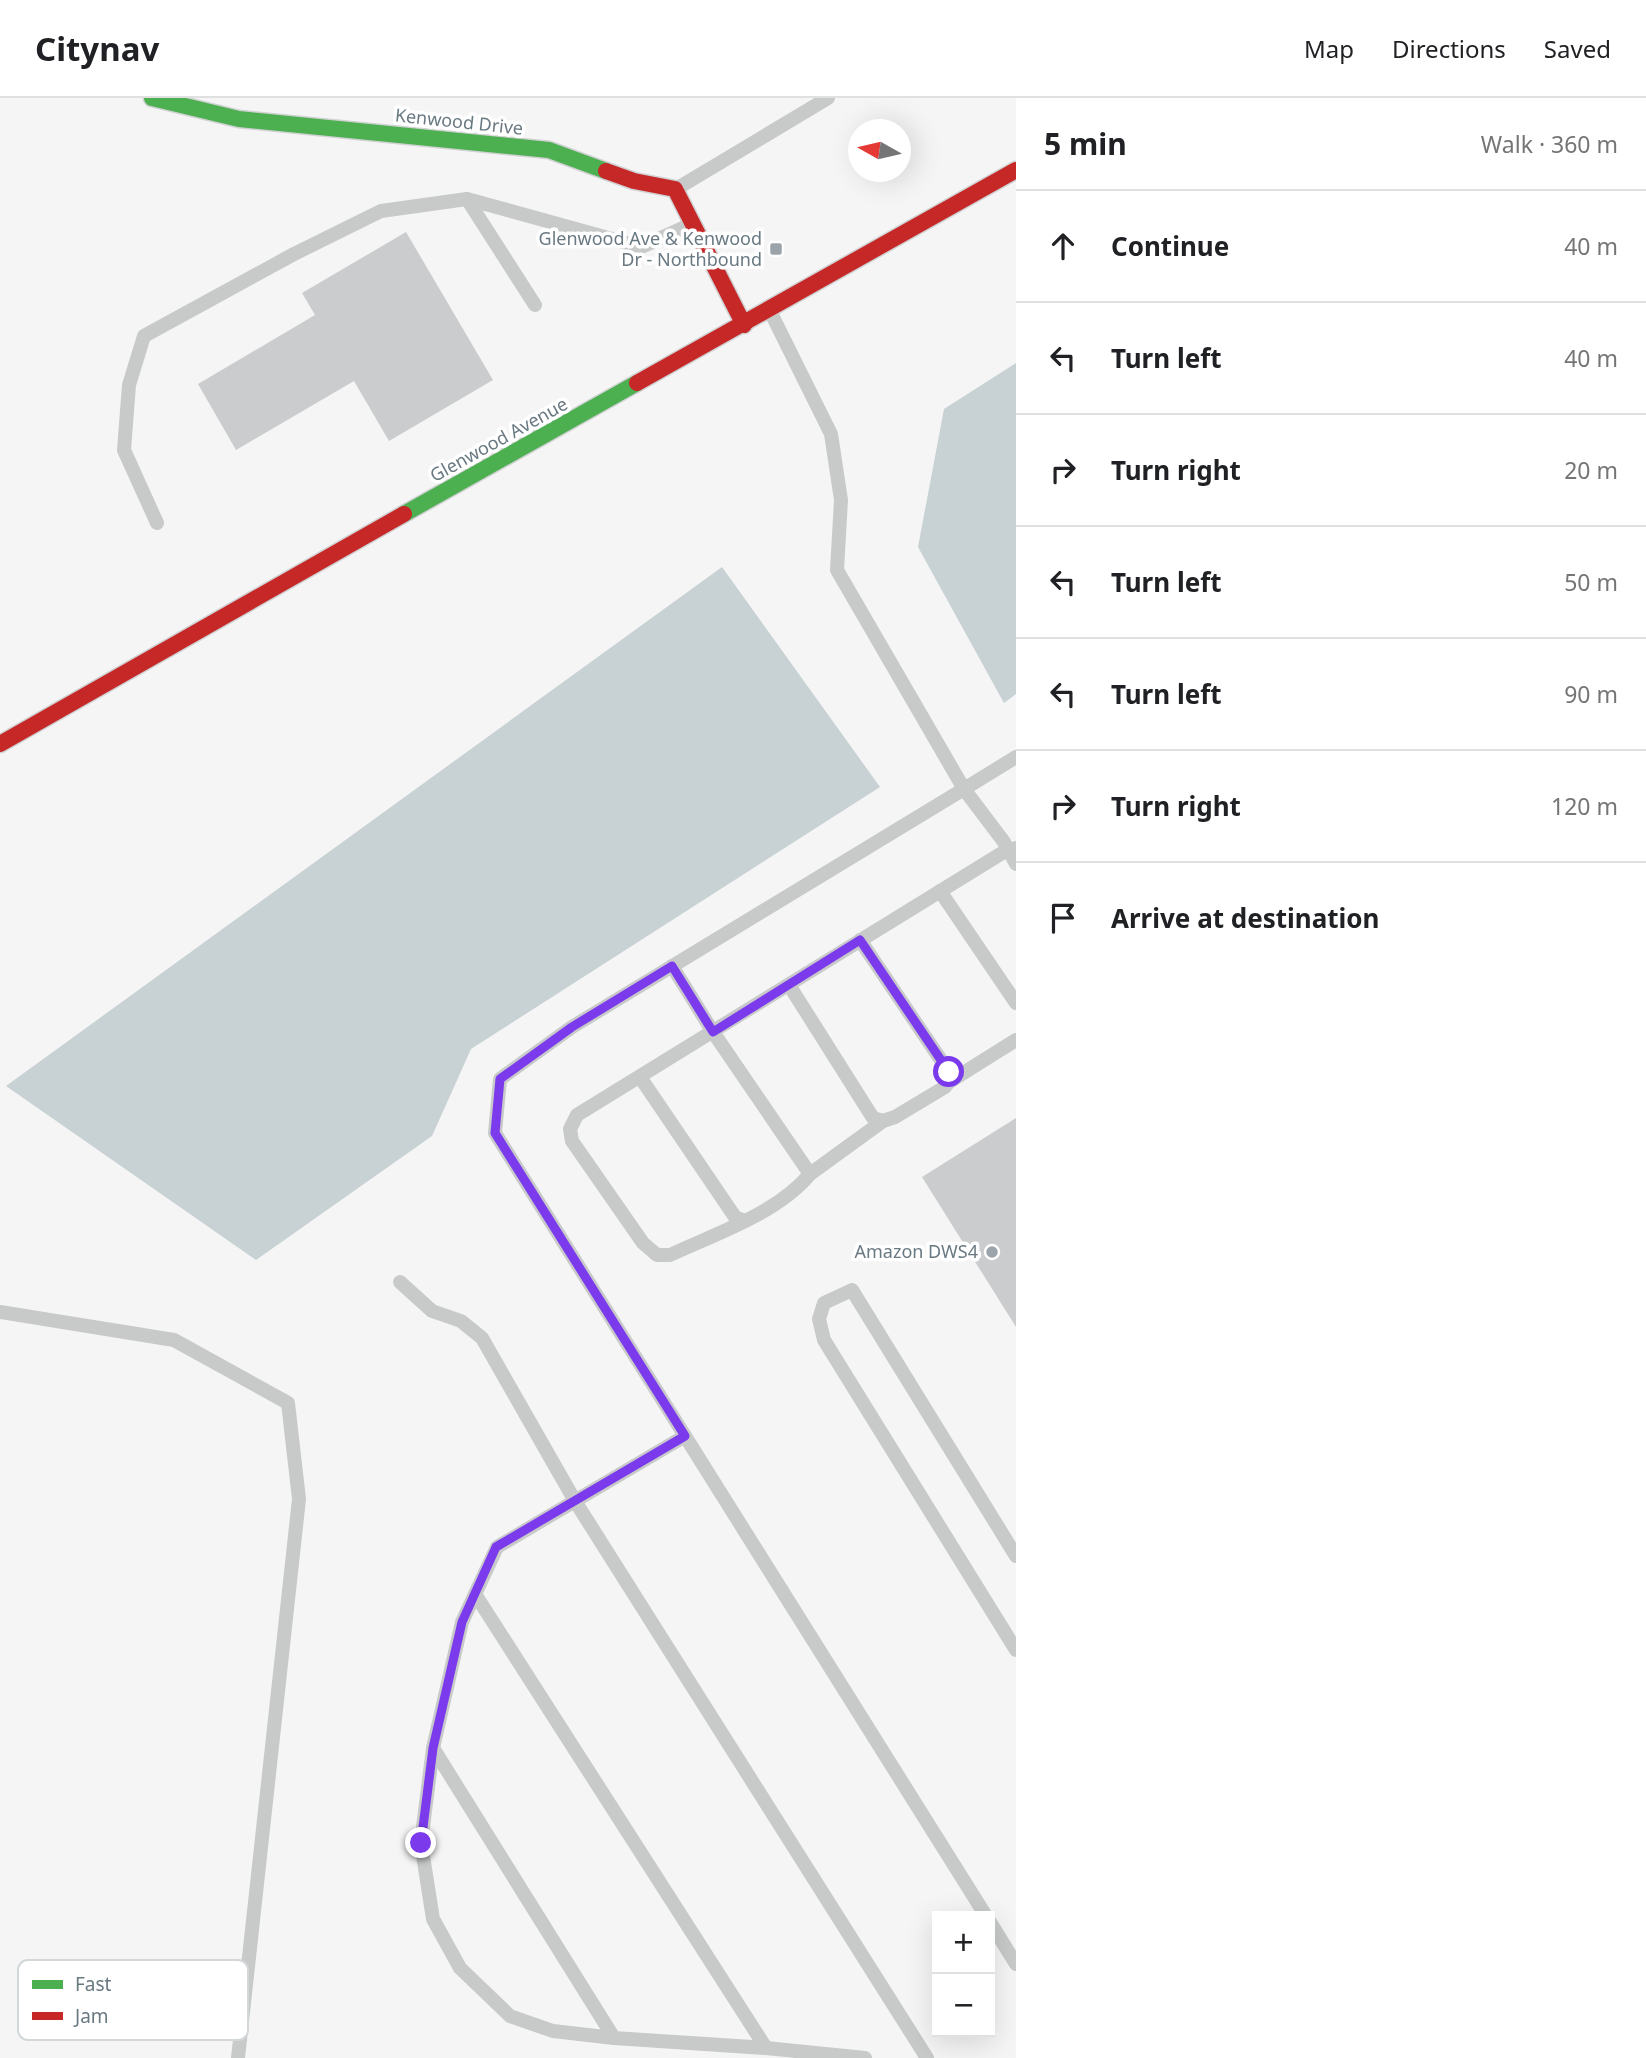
<!DOCTYPE html>
<html lang="en">
<head>
<meta charset="utf-8">
<style>
  body { margin:0; font-family:"Noto Sans",sans-serif; background:#f6f6f6; color:#202124 }
  .controls { position:absolute; right:21px; bottom:21px; display:grid; overflow:hidden; border-radius:0px; box-shadow:0 7px 28px #0002 }
  .controls button { width:63px; height:63px; display:grid; place-items:center; padding:0; border:0; border-bottom:2px solid #e0e0e0; background:#fff; color:#202124; font:35px sans-serif }
  .compass { position:absolute; left:848px; top:21px; width:63px; height:63px; border-radius:50%; background:#fff; box-shadow:0 7px 28px #0002; rotate:278deg }
  .stop { position:absolute; width:21px; height:21px; margin:-16px; border:5px solid #7c3aed; border-radius:50%; background:#fff }
  .stop.end { background:#7c3aed; border-color:#fff; box-shadow:0 2px 7px #0008 }
  .list { margin:0; padding:0; list-style:none }
  h2 { display:flex; justify-content:space-between; align-items:center; height:91px; margin:0; padding:0 28px; font-size:30px }
  h2 small { font-size:23px; font-weight:400; color:#757577 }
  .list li { display:grid; grid-template-columns:46px 1fr auto; gap:21px; align-items:center; box-sizing:border-box; height:112px; padding:0 28px; border-top:2px solid #e0e0e0 }
  .list b { display:block; font-size:26px; white-space:nowrap }
  .list em { font-size:23px; font-style:normal; color:#757577 }
  .icon { flex:none; width:38px; height:38px; fill:none; stroke:currentColor; stroke-width:2; stroke-linecap:round; stroke-linejoin:round }
  .map { position:relative; flex:none; width:1016px; height:1960px; overflow:hidden }
  header { display:flex; align-items:center; gap:42px; box-sizing:border-box; height:98px; padding:0 35px; background:#fff; border-bottom:2px solid #e0e0e0 }
  header strong { font-size:33px }
  nav { display:flex; gap:38px; margin-inline-start:auto; font-size:24px }
  main { display:flex }
  aside { flex:1; background:#fff }
  .map>svg:first-child { display:block }
  .water { fill:#c8d1d3 }
  .building { fill:#cbcccd }
  .lines { fill:none; stroke-linecap:round; stroke-linejoin:round }
  .fast-casing { stroke:#d1d2d3; stroke-width:19 }
  .jam-casing { stroke:#d1d2d3; stroke-width:19 }
  .lane { stroke:#c8caca; stroke-width:14 }
  .fast { stroke:#4caf50; stroke-width:16 }
  .jam { stroke:#c62828; stroke-width:16 }
  .route { stroke:#7c3aed; stroke-width:9 }
  .poi-dot { fill:#9aa4aa; stroke:#fff; stroke-width:2.5 }
  .labels { text-anchor:middle; stroke-width:7; stroke-linejoin:round; paint-order:stroke }
  .street-label { font-size:18px; fill:#697982; stroke:#fff }
  .poi-label { font-size:18px; fill:#697982; stroke:#fff; text-anchor:end }
  .key { fill:#fff; stroke:#d2d7da; stroke-width:2 }
  .key-label { font-size:19px; fill:#697982 }
</style>
</head>
<body>
<header>
<strong>Citynav</strong>
<nav><a>Map</a><a>Directions</a><a>Saved</a></nav>
</header>
<main>
<div class="map">
<svg width="1016" height="1960" viewBox="0 0 1016 1960">
  <rect width="100%" height="100%" fill="#f5f5f5"/>
  <g class="water">
    <polygon points="1016,265 1016,596 1004,605 918,449 944,311"/>
    <polygon points="722,469 880,689 471,951 432,1038 256,1162 6,988"/>
  </g>
  <g class="building">
    <polygon points="406,134 493,282 389,343 354,283 236,352 198,286 315,217 302,195"/>
    <polygon points="1016,1020 1016,1229 922,1079"/>
  </g>
  <g class="lines">
    <defs>
      <g id="fast">
        <polyline points="152,0 239,21 549,52 606,73"/>
        <polyline points="404,416 637,285"/>
      </g>
      <g id="jam">
        <polyline points="606,73 634,83 675,91 744,227"/>
        <polyline points="637,285 1016,72"/>
        <polyline points="0,646 404,416"/>
      </g>
    </defs>
    <use href="#fast" class="fast-casing"/>
    <use href="#jam" class="jam-casing"/>
    <g class="lane">
      <polyline points="676,91 828,0"/>
      <polyline points="467,101 535,207"/>
      <polyline points="770,213 831,336 841,402 837,472 964,691 1016,659"/>
      <polyline points="157,425 124,352 129,287 144,238 294,156 381,113 467,101 641,149 692,126"/>
      <path d="M1016,750L1007,752L577,1017L570,1031L572,1043L643,1145L657,1157H670C715,1136 778,1115 810,1076L883,1023L895,1019L945,989L949,984L1016,942"/>
      <polyline points="940,793 1016,905"/>
      <polyline points="860,842 949,974 949,984"/>
      <polyline points="672,868 713,934 810,1076"/>
      <polyline points="789,887 873,1020 883,1023"/>
      <polyline points="640,979 735,1119 744,1123"/>
      <polyline points="400,1184 432,1213 461,1223 482,1240 575,1403 927,1960"/>
      <polyline points="0,1214 174,1242 288,1305 299,1401 238,1960"/>
      <polyline points="685,1338 497,1449 462,1524 433,1650 421,1745 433,1821 460,1870 510,1918 553,1933 614,1940 766,1950 865,1960"/>
      <polyline points="1016,1458 852,1192 824,1205 819,1221 824,1242 1016,1552"/>
      <polyline points="475,1496 766,1950"/>
      <polyline points="433,1650 614,1940"/>
      <polyline points="986,1818 495,1035 500,981 572,929 964,691 1004,744 1016,766"/>
      <polyline points="990,1824 1016,1866"/>
    </g>
    <use href="#fast" class="fast"/>
    <use href="#jam" class="jam"/>
  </g>
  <g class="lines">
    <polyline class="route" points="421,1745 433,1650 462,1524 496,1449 685,1338 495,1035 500,981 572,929 672,868 713,934 860,842 949,974"/>
  </g>
  <g class="poi-dot">
    <rect x="769" y="144" width="14" height="14" rx="3.5"/>
    <circle cx="992" cy="1154" r="7"/>
  </g>
  <g class="labels">
    <g class="street-label">
      <text transform="translate(459 24) rotate(6)" y="6">Kenwood Drive</text>
      <text transform="translate(499 342) rotate(-29)" y="6">Glenwood Avenue</text>
    </g>
    <g class="poi-label">
      <text x="762" y="147">Glenwood Ave &amp; Kenwood<tspan x="762" dy="21">Dr - Northbound</tspan></text>
      <text x="978" y="1160">Amazon DWS4</text>
    </g>
  </g>
  <rect x="18" y="1862" width="230" height="80" rx="10" class="key"/>
  <rect x="32" y="1882" width="31" height="9" fill="#4caf50"/>
  <rect x="32" y="1914" width="31" height="8" fill="#c62828"/>
  <g class="key-label">
    <text x="75" y="1893">Fast</text>
    <text x="75" y="1925">Jam</text>
  </g>
</svg>
<div class="controls">
<button>+</button>
<button>−</button>
</div>
<svg class="compass" viewBox="-18 -18 36 36"><path d="M0-13l5 13h-10z" fill="#e53935"/><path d="M0 13l5-13h-10z" fill="#757577"/></svg>
<div class="stop" style="left:949px;top:974px"></div>
<div class="stop end" style="left:421px;top:1745px"></div>
</div>
<aside>
<h2>5 min<small>Walk · 360 m</small></h2>
<ul class="list">
<li><svg class="icon" aria-label="ahead" viewBox="0 0 24 24"><path d="M12 20V5M6 11l6-6 6 6"/></svg><div><b>Continue</b></div><em>40 m</em></li>
<li><svg class="icon" aria-label="left" viewBox="0 0 24 24"><path d="M17 20v-9H6M10 6l-5 5 5 5"/></svg><div><b>Turn left</b></div><em>40 m</em></li>
<li><svg class="icon" aria-label="right" viewBox="0 0 24 24"><path d="M7 20v-9h11M14 6l5 5-5 5"/></svg><div><b>Turn right</b></div><em>20 m</em></li>
<li><svg class="icon" aria-label="left" viewBox="0 0 24 24"><path d="M17 20v-9H6M10 6l-5 5 5 5"/></svg><div><b>Turn left</b></div><em>50 m</em></li>
<li><svg class="icon" aria-label="left" viewBox="0 0 24 24"><path d="M17 20v-9H6M10 6l-5 5 5 5"/></svg><div><b>Turn left</b></div><em>90 m</em></li>
<li><svg class="icon" aria-label="right" viewBox="0 0 24 24"><path d="M7 20v-9h11M14 6l5 5-5 5"/></svg><div><b>Turn right</b></div><em>120 m</em></li>
<li><svg class="icon" aria-label="arrive" viewBox="0 0 24 24"><path d="M6 21V4h12l-3 4 3 4H6"/></svg><div><b>Arrive at destination</b></div></li>
</ul>
</aside>
</main>
</body>
</html>
